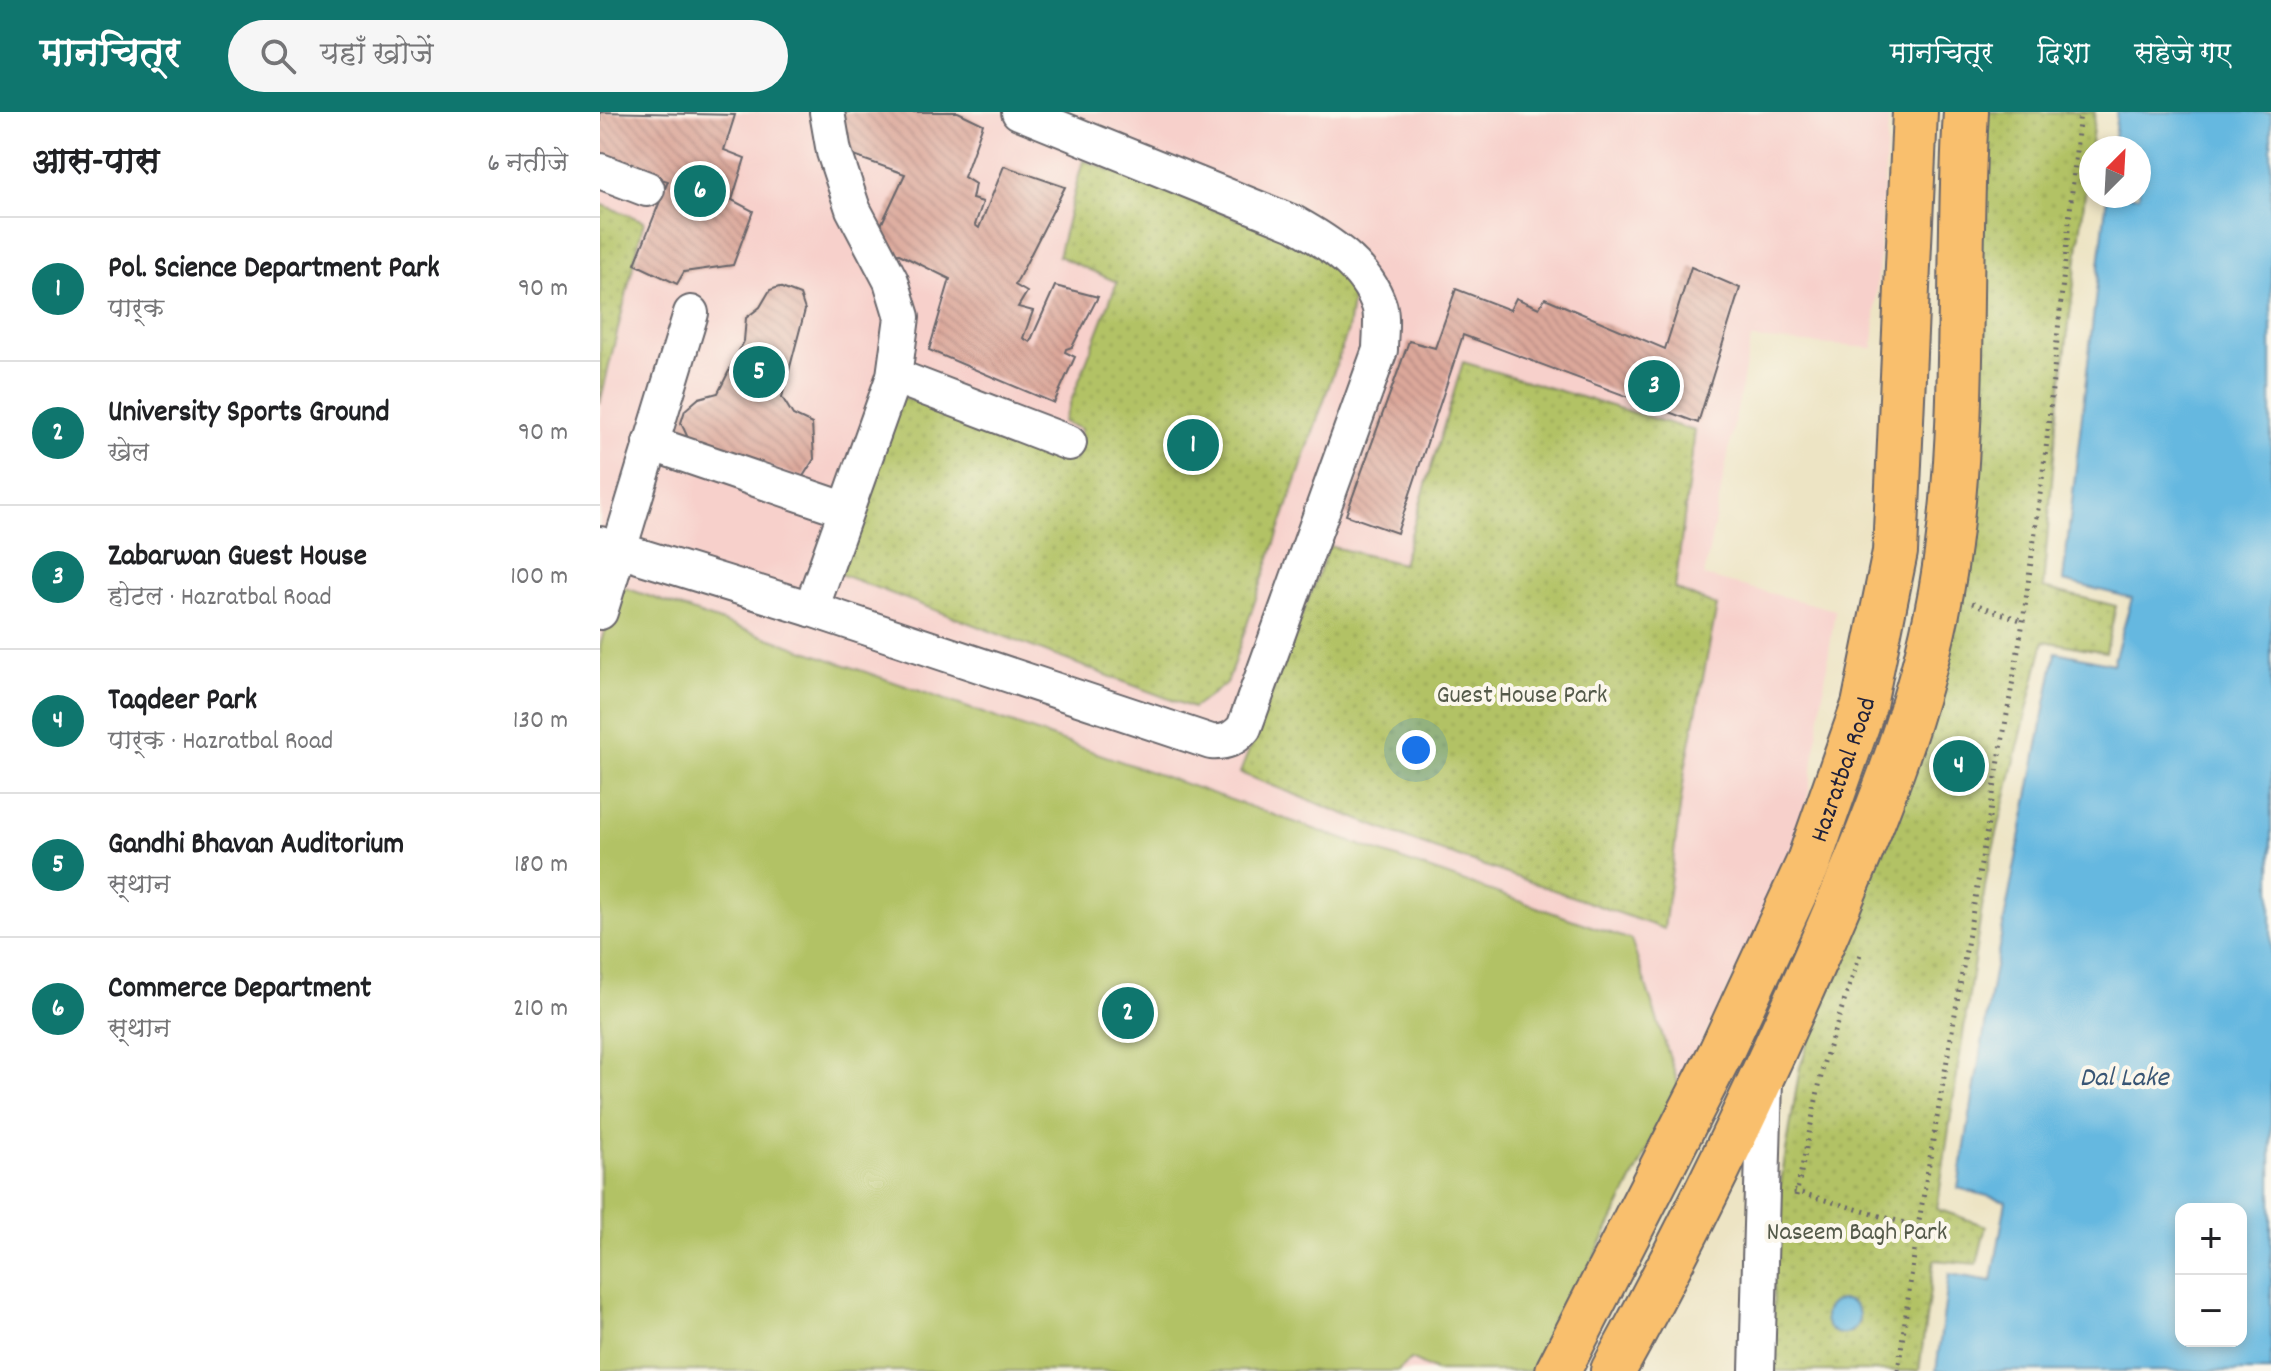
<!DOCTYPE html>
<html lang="hi">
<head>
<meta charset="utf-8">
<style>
  body { margin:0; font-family:Dekko,"Playpen Sans Deva",sans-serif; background:#f6f6f6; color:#202124 }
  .controls { position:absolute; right:24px; bottom:24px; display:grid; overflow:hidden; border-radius:16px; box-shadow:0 4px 12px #0003 }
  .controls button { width:72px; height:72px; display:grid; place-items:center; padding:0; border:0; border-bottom:2px solid #e0e0e0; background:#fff; color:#202124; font:40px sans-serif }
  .compass { position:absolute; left:1479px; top:24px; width:72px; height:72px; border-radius:50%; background:#fff; box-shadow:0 4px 12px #0003; rotate:24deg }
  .you { position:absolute; left:816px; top:638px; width:28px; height:28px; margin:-20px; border:6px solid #fff; border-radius:50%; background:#1a73e8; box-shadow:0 0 0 12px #1a73e833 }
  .badge { display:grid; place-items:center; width:52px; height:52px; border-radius:50%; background:#0f766e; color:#fff; font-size:26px; font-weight:700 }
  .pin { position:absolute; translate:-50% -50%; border:4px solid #fff; box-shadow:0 2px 8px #0006 }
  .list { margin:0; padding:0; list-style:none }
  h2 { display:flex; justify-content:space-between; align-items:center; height:104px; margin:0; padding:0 32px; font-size:34px }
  h2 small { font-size:26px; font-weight:400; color:#757577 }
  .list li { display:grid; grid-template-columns:52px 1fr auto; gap:24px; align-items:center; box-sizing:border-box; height:144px; padding:0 32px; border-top:2px solid #e0e0e0 }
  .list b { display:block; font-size:30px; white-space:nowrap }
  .list p { margin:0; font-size:26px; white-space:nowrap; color:#757577 }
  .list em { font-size:26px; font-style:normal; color:#757577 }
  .icon { flex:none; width:44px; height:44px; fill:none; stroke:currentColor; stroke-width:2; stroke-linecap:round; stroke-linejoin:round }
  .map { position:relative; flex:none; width:1671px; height:1259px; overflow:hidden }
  header { display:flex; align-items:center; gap:48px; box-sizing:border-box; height:112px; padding:0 40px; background:#0f766e; color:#fff }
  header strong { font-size:38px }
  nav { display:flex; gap:44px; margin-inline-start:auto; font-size:28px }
  .search { width:560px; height:72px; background:#f6f6f6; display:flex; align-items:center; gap:20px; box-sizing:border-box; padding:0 28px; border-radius:44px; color:#757577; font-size:30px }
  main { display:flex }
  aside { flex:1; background:#fff }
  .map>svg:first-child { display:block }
  .built { fill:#f7d0cb }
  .green { fill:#b2c265; stroke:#6a7250; stroke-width:2 }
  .park { fill:url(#park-dots); stroke:#6a7250; stroke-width:2 }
  .water { fill:#65b8e0; stroke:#446d8e; stroke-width:2; fill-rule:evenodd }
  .building { fill:url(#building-back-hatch) }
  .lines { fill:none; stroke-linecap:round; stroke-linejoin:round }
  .minor-casing { stroke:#69666b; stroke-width:38 }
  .major-casing { stroke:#69666b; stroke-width:48 }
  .path { stroke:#69666b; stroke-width:5; stroke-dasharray:2 6; stroke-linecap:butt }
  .minor { stroke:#fff; stroke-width:34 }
  .major { stroke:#f9bf6d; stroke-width:44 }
  .labels { text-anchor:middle; stroke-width:8; stroke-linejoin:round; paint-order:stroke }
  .park-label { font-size:26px; fill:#545a4a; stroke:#fbf7ec }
  .street-label { font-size:26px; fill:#22223b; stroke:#fbf7ec }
  .water-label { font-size:28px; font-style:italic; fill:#395675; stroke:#fbf7ec }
</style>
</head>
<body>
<header>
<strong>मानचित्र</strong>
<div class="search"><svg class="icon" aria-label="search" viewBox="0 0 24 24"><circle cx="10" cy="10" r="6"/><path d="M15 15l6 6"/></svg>यहाँ खोजें</div>
<nav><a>मानचित्र</a><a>दिशा</a><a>सहेजे गए</a></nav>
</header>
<main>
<aside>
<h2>आस-पास<small>6 नतीजे</small></h2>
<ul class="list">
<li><span class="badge">1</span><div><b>Pol. Science Department Park</b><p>पार्क</p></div><em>90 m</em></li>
<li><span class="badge">2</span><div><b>University Sports Ground</b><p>खेल</p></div><em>90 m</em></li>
<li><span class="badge">3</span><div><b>Zabarwan Guest House</b><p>होटल · Hazratbal Road</p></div><em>100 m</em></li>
<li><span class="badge">4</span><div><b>Taqdeer Park</b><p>पार्क · Hazratbal Road</p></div><em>130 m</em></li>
<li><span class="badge">5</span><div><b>Gandhi Bhavan Auditorium</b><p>स्थान</p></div><em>180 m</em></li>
<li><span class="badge">6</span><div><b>Commerce Department</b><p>स्थान</p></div><em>210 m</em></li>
</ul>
</aside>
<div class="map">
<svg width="1671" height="1259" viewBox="0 0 1671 1259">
  <defs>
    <pattern id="park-dots" width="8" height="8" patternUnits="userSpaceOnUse" patternTransform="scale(2)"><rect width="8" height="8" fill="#b2c265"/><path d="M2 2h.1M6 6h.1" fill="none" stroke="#99a659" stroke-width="1.8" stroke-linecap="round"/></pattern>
    <pattern id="building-back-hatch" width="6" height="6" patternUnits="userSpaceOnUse" patternTransform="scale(2)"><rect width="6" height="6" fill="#dba79a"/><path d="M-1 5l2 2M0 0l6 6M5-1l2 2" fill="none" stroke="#bc8f86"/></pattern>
  </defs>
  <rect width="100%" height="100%" fill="#fbf7ec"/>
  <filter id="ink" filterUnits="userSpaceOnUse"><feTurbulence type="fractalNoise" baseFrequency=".0125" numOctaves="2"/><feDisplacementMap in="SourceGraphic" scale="16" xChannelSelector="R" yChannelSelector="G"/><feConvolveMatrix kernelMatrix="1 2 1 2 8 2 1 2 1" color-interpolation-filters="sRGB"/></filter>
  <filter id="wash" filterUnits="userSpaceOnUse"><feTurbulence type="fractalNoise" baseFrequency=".006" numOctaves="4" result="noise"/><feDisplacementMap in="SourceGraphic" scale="32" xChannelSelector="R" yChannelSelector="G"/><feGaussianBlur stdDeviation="1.8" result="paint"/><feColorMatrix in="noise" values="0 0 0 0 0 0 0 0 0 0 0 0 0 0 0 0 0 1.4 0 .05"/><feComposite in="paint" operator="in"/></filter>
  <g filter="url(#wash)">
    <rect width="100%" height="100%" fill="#ede4c4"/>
    <polygon class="built" points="0,0 1289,0 1273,236 1151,227 1104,464 1235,498 1202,729 957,1220 933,1259 0,1259"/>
    <polygon class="green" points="17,473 1031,828 1079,974 957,1220 933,1259 835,1259 811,1247 798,1259 0,1259 0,534"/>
    <g class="park">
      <polygon points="1379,0 1495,0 1457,309 1443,476 1516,494 1506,540 1444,529 1387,762 1337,1097 1386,1114 1377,1152 1334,1148 1319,1259 1172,1259 1175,1106 1200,955 1342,550"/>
      <polygon points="483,48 689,126 726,147 753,183 748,218 627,571 593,596 232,459 295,282 475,349 481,317 463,310 517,170 458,144"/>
      <polygon points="0,92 44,109 0,291"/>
      <polygon points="863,250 1095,319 1075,477 1117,494 1085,658 1064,817 811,728 640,661 729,434 802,452"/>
    </g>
    <g class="water">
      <path d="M1517,0H1671V1259H1336L1349,1162L1392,1169L1406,1089L1358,1076L1393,866L1456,540L1513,552L1532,486L1463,469L1507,84H1539V36H1513ZM1581,1097H1641V1229H1581Z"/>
      <circle cx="1242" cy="1205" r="17"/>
    </g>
    <g id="blocks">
      <g class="building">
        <polygon points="0,0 135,3 124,38 145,46 132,88 153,99 133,153 84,160 77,172 35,152 68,69 0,47"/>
        <polygon points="234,0 358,0 383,12 364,65 375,72 372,87 383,90 375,113 379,116 404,54 465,75 415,173 427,180 418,195 433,199 423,226 430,230 455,174 498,185 472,235 466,237 465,240 475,245 454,291 329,238 350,167 283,134 281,113 305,62 254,44 245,36"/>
        <polygon points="1091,155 1140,176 1098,311 863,223 797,421 746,403 809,229 835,236 856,177 910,198 916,186 939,196 945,186 1065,237"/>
        <polygon points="179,175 200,183 205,198 182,285 193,303 212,312 214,347 202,366 88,326 81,311 85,298 99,286 118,281 144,229 146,206 160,195 170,178"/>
      </g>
    </g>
  </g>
  <g filter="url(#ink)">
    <use href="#blocks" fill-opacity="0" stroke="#69666b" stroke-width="2"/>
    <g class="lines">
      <defs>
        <g id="minor">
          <polyline points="0,59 47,77"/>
          <polyline points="294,264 469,331"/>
          <polyline points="50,331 244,397"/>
          <path d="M0,432L211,497L611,630C626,631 634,627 644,616L780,238C780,224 783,205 779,193C766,154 728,130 694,111L419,0"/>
          <polyline points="211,497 294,264 302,205 291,169 253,97 234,40 227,0"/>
          <polyline points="0,500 91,201"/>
          <polyline points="1157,1259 1165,968"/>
        </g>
        <g id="major">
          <path id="s1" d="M958,1259L1121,940L1208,752L1264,593L1295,440L1315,0"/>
          <path d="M1013,1259C1087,1125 1154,986 1216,845C1267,728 1318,607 1341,480C1369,321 1356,160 1366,0"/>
        </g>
      </defs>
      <use href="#minor" class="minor-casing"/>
      <use href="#major" class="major-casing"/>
      <g class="path">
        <polyline points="1372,491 1423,509"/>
        <polyline points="1194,1079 1318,1115"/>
        <polyline points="1196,1084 1224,950 1261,839"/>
        <polyline points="1298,1259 1318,1115 1423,510 1446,337 1480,0"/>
      </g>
      <use href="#minor" class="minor"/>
      <use href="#major" class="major"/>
    </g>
  </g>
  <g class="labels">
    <g class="park-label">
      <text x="922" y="590">Guest House Park</text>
      <text x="1257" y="1127">Naseem Bagh Park</text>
    </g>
    <g class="street-label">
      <text dy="9" stroke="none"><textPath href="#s1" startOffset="666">Hazratbal Road</textPath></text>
    </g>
    <g class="water-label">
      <text x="1524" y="973">Dal Lake</text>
    </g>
  </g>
</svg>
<div class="controls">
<button>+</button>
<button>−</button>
</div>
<svg class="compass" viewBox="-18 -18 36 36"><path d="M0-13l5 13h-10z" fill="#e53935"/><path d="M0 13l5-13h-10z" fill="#757577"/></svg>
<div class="you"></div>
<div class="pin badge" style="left:593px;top:333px">1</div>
<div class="pin badge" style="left:528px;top:901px">2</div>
<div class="pin badge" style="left:1054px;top:274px">3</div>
<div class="pin badge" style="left:1359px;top:654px">4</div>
<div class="pin badge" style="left:159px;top:260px">5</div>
<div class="pin badge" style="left:100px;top:79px">6</div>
</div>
</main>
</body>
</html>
